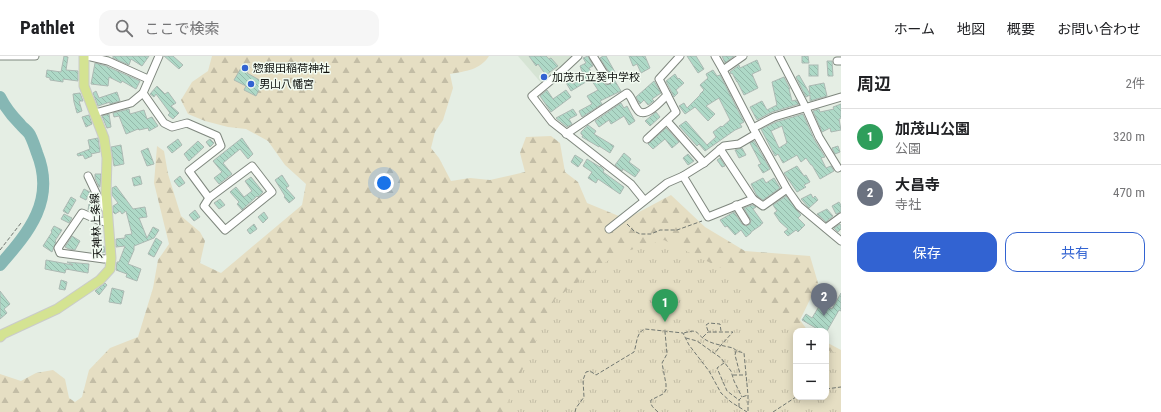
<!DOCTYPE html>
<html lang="ja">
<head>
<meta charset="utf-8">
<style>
  body { margin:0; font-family:"Roboto Condensed","Noto Sans JP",sans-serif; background:#f6f6f6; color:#202124 }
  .controls { position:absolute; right:12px; bottom:12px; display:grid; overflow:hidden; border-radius:8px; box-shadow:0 2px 10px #0003 }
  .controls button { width:36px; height:36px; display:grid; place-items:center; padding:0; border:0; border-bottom:1px solid #e0e0e0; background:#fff; color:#202124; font:20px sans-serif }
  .you { position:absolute; left:384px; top:127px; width:14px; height:14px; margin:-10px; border:3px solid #fff; border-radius:50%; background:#1a73e8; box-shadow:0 0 0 6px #1a73e833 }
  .badge { display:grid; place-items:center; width:26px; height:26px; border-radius:50%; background:#3263d2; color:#fff; font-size:13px; font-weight:700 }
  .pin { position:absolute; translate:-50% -33px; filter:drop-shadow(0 1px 2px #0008) }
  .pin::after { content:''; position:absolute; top:21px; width:14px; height:12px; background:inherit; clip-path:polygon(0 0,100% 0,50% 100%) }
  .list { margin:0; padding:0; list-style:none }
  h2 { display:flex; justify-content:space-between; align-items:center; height:52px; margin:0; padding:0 16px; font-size:17px }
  h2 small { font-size:13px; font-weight:400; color:#757577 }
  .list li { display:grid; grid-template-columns:26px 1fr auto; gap:12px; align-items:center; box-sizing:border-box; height:56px; padding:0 16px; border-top:1px solid #e0e0e0 }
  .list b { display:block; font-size:15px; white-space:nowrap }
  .list p { margin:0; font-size:13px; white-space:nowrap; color:#757577 }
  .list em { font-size:13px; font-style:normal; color:#757577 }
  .actions { display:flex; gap:8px; padding:12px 16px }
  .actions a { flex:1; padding:9px 0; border:1px solid #3263d2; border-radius:12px; text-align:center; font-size:14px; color:#3263d2 }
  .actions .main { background:#3263d2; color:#fff }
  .icon { flex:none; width:22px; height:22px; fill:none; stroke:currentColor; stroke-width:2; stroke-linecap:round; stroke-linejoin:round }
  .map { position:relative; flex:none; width:841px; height:356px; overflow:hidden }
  header { display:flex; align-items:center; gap:24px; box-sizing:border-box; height:56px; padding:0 20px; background:#fff; border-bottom:1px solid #e0e0e0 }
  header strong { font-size:19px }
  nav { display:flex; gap:22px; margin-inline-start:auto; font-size:14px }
  .search { width:280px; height:36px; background:#f6f6f6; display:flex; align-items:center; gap:10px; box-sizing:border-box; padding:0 14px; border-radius:12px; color:#757577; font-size:15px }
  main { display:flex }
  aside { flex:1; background:#fff }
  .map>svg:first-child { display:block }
  .built { fill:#d6e4d4 }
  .forest { fill:url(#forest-firs) }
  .park { fill:url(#park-tufts) }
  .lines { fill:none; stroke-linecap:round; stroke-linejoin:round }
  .river { stroke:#86b7b4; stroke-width:12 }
  .building { fill:url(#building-back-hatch); stroke:#acb9b3; fill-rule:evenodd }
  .minor-casing { stroke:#7f877e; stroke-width:9 }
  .major-casing { stroke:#cacbca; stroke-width:11 }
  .path { stroke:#717771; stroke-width:1; stroke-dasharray:4 2; stroke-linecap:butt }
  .minor { stroke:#fff; stroke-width:7 }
  .major { stroke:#d4e392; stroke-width:9 }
  .poi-dot { fill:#3263d2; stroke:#f2fbf1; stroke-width:1.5 }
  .labels { text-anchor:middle; stroke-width:3; stroke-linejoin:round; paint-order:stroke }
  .poi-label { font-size:11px; fill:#0f120f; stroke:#f2fbf1; text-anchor:start }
  .street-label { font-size:11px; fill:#0f120f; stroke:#f2fbf1 }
</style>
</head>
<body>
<header>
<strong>Pathlet</strong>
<div class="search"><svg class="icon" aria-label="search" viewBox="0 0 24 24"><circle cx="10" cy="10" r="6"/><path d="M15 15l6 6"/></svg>ここで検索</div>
<nav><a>ホーム</a><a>地図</a><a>概要</a><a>お問い合わせ</a></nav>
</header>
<main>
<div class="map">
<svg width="841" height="356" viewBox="0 0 841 356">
  <defs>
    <pattern id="forest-firs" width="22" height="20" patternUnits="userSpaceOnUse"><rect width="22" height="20" fill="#e5dec3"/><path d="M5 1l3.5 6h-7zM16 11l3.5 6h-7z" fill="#c3bda6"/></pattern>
    <pattern id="park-tufts" width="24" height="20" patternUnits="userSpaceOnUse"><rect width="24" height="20" fill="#e5dec3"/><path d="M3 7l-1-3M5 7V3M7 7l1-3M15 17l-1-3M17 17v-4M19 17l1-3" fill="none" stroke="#c3bda6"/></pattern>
    <pattern id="building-back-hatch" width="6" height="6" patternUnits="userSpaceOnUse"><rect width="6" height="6" fill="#aed9c7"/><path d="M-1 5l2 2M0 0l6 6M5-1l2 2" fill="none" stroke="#94b9aa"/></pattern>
  </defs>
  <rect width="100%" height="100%" fill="#e5eee4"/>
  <polygon class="built" points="518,0 575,0 543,29"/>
  <path class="forest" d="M212,0H489C480,14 466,15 450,18L453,32L443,64L435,76L431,92L439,102L451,125L470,122L490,124L525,116L520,97L526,81L551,80L560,87L565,116L578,126L587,147L626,163L671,139L705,171L745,195L810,200L818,227L800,264L808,275H796V341H826V286L841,294V356H0V318L21,325L36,317L53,314L65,323L69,342L75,346L82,341L89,314L110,292L138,281L153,232L158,204L169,188L154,127L157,90L164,95L168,118L181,160L200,176L205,185L200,207L221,217L302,149L306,128L285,109L268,85L246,73L228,71L205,65L188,58L181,44L192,26L208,15Z"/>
  <polygon class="park" points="664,184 735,219 776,252 796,280 796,341 826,341 826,294 841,298 841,356 503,356 555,243 617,198"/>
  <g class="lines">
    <path class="river" d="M0,41C5,51 12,60 20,68C23,72 28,75 30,79C33,85 35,91 37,97C56,144 29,176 0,209"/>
  </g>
  <g class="building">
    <polygon points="64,0 68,1 66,14 78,15 78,25 63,23 63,26 50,24 50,22 46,21 47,14 61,16"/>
    <polygon points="113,0 149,0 142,10 131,3 129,9 113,2"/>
    <polygon points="164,0 173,0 183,9 179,13"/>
    <polygon points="529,0 546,0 549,3 551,2 558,10 546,19 538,8 536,10"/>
    <polygon points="588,0 593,10 589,12 594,21 571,35 565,25 570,22 573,28 584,21 580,10 586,7 583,2"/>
    <polygon points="603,0 606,0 616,18 612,20 621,35 600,45 602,48 582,61 579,55 592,48 587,40 598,34 592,25 600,20 606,29 610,28 613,26 612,21 600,2"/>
    <polygon points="629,0 645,0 650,12 641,17 637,8 633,10"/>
    <polygon points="687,0 696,0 704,13 698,17"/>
    <polygon points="722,0 734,0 725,7"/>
    <polygon points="802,0 808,0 809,7 802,7"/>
    <polygon points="757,4 761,14 752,18 758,32 744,39 737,25 737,26 732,17 731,18 730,16 739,9 740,12"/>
    <polygon points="827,5 832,5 833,20 828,20"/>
    <polygon points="95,7 106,10 140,25 136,33 122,25 121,27 109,21 108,30 91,28"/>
    <polygon points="244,7 250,11 247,17 263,26 256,40 244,34 246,30 234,24"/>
    <rect x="809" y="9" width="9" height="11"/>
    <polygon points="713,14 717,20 720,19 744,66 740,68 742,71 735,74 705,95 699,88 697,90 679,70 686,65 707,89 716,81 713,76 721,70 722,71 730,64 719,42 706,50 715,58 708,65 695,51 685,58 679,50 684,47 687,52 700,39 700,38 704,34 700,29 708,22 706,18"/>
    <polygon points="675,18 678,23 679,22 684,27 676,34 678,37 674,41 666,25"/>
    <polygon points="799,19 810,38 809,30 824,27 827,40 810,45 810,39 806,41 796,21"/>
    <polygon points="784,21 790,33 789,33 792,45 796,44 799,48 772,56 757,64 750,51 762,45 767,54 777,49 772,26"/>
    <polygon points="654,25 661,37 652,43 654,45 648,49 644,44 640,48 636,41"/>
    <polygon points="157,30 165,38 168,36 176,47 171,50 179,57 173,63 168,59 170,57 156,38 154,41 150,38"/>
    <polygon points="547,34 553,43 566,34 571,41 551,56 540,40"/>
    <polygon points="96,35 99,42 117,36 120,45 110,48 110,46 98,50 93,37"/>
    <polygon points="80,37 83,45 79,45 82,55 77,57 74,46 73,38"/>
    <polygon points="621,47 624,52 627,50 635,65 629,69 624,60 611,68 609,64 599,71 595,65"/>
    <polygon points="841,48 841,62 839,63 841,74 831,76 830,72 822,76 813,55 819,53 820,56 834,53 833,51"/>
    <polygon points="129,53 130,58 144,54 147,63 152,61 158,70 149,75 148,72 139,74 138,73 126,78 119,60 114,61 113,57"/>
    <polygon points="573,53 577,59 569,63 572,68 567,71 556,62"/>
    <polygon points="656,56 660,61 650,70 645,65"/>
    <polygon points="109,58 111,71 107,72 102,60"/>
    <path d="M803,58L814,83L825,101L821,102L826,112L831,110L834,115L820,123L812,109H811L806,102L801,106L797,99L783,107L778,98L775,100L761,73L776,66ZM782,70L787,87L779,92L771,75Z"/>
    <polygon points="89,59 92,68 86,71 82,61"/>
    <polygon points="588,69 596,75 594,78 614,90 610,97 599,90 599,91 582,81 583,79 581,78 581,76"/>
    <polygon points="666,72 679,86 672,92 665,83 653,93 648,88"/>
    <polygon points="98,82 100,96 91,98 92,100 85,103 83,99 78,100 77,98 90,93 88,84"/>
    <polygon points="242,82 253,98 248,103 240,93 223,107 232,118 219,128 214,122 222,116 213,105"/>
    <polygon points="178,83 182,89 172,97 167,91"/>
    <polygon points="210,83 214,87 210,91 206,86"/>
    <polygon points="198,85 204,91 189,105 184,98"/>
    <polygon points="754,85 770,113 763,117 758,109 761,108 750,87"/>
    <polygon points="121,89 124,108 114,110 111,91"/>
    <polygon points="838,90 840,96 835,98 832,92"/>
    <polygon points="148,92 154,108 147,110 141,95"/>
    <polygon points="742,92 746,99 739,102 735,94"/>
    <polygon points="624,97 631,103 629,106 640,114 635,121 623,113 622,115 615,109"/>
    <polygon points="688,98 694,105 688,109 683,102"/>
    <polygon points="575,99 583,104 578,111 571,106"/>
    <polygon points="720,102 725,110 722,111 717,104"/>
    <polygon points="587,103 600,111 600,110 604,114 603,116 624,131 620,138 598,123 596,127 588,122 592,116 583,110"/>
    <polygon points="797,110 804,120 806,119 810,126 804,129 806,131 797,136 784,117"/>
    <polygon points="95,118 101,118 100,131 99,131 95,122"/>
    <polygon points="282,119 289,130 286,132 295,142 289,147 284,141 285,140 275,124"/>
    <polygon points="140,120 142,128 134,130 132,122"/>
    <polygon points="180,120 185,127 179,131 174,125"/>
    <polygon points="251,121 263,136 258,141 257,140 242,154 237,148 239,146 230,136 236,131 244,141 252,135 245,125"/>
    <polygon points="763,122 766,127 774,122 780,132 763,144 757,140 751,128"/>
    <polygon points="116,130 133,153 145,151 147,161 139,162 147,182 153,171 159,174 154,182 134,190 134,194 128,208 141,213 137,225 126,221 127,218 116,214 117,206 119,206 125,190 116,191 116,183 125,182 125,179 132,178 126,155 122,158 120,155 115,158 113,156 113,150 118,147 112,139 112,132"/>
    <polygon points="84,133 90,136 86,144 80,141"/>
    <polygon points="811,138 813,142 815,140 818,144 809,152 801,143"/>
    <polygon points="786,140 801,159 798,162 805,169 798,176 796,174 788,180 784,176 788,173 780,166 774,157 777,155 773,149"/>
    <polygon points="71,141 76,144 68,158 63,155"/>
    <polygon points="220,143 225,149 219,153 214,147"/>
    <polygon points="839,146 841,149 841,156 836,158 832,150"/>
    <polygon points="89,148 98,150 97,156 88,154"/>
    <polygon points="752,149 756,151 753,153 763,167 761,168 761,169 751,176 751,177 746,181 741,174 735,179 727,170 725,171 720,164 734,156 742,168 746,170 750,168 751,164 744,152"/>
    <polygon points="827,153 833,160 826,166 817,158"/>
    <polygon points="195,154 200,161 194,165 189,159"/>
    <polygon points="264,156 268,162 263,167 258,161"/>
    <polygon points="64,158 72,162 69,167 61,163"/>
    <polygon points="254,168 257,173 250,178 247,174"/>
    <polygon points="840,168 841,170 841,173 838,176 834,172"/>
    <polygon points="54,170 62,174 55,185 56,186 52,196 43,190 52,176 51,175"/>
    <polygon points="72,180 80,185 75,194 69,193 65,191"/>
    <polygon points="156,182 162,186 154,201 148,198"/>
    <polygon points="104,190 105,196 96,197 95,191"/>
    <polygon points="46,204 73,209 67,206 89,208 88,217 66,213 65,217 45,213"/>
    <polygon points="61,224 67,226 65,234 59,233"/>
    <polygon points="105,227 107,229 99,239 95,235"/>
    <polygon points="112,232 124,235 121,248 109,246"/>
    <polygon points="0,235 10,248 4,253 7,257 0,263"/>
    <polygon points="841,237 841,255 839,254 827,275 821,275 802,264 806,258 812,262 821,247 832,253"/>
  </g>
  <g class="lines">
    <defs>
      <g id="minor">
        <polyline points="0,0 35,0"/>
        <polyline points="87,0 108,5 148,23"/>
        <polyline points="578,0 562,15 532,40 552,66 631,128 644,144"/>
        <polyline points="593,0 608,24"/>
        <polyline points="715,0 723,14 753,72 787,133 799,150 841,185"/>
        <polyline points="779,0 806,52 819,81 838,112"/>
        <polyline points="837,5 841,5"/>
        <polyline points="723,14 743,0"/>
        <polyline points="143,37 164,67 172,71 187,67 217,80 221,90 189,115 209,142"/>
        <polyline points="95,57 131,47 143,37 159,0"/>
        <polyline points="667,65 704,107"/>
        <polyline points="753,72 774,61 841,41"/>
        <path d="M566,78L627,37C632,41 633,48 637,53C644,65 661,45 667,39"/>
        <polyline points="647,83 676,56 659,23 680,0"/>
        <polyline points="720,93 753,143 763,150 787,133"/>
        <polygon points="252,110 272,136 225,174 204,150 209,142"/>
        <polyline points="88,120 97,139 107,155"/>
        <polyline points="683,120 708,161 753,143"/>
        <polyline points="736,149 746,165"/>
        <polyline points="108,166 100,165 82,157 58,192 60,197 104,203 111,202"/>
        <polyline points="826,172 841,161"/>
        <polyline points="609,173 667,127 683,120 704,107 724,90 739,88 756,78"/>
      </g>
      <polyline id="major" points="0,281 3,278 57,253 100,224 110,213 111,202 106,137 107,102 104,82 84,30 84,0"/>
    </defs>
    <use href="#minor" class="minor-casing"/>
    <use href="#major" class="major-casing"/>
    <g class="path">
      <polyline points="627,168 634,175 640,178 651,178 660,174 677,174 702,165"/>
      <polyline points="0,194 21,167"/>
      <polyline points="708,275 706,269 709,267 720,268 721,275"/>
      <path d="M684,277C700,272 695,278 706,284C712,288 725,290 733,292L737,295L744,297L748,339V356"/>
      <polyline points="703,281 708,276 733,276 721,289 715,297"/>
      <polyline points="686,282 697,285 721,302 731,315 734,325 742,341"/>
      <polyline points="736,295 735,299 740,318"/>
      <polyline points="724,307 717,312 727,335 739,344"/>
      <polyline points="733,319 746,319"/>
      <polyline points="826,333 841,331"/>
      <polyline points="739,351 739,344 742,341 748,339"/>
      <path d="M575,356L576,352L584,341L583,324L586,316L590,315L596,319L634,296C637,288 636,276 645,273L683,277L689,289L709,315L721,337L731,346L747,356"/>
      <path d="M658,356C654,352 650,350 651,344L663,338L666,334V328L662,307L667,298L665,276"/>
      <polyline points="773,356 796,341"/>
    </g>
    <use href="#minor" class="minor"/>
    <use href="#major" class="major"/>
  </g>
  <g class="poi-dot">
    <circle cx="245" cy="12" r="4"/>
    <circle cx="544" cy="21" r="4"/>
    <circle cx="251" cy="28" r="4"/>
  </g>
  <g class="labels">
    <g class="poi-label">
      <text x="253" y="16">惣銀田稲荷神社</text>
      <text x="552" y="25">加茂市立葵中学校</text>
      <text x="259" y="32">男山八幡宮</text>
    </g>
    <g class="street-label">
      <text transform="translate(96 170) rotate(-93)" y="4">天神林上条線</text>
    </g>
  </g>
</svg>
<div class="controls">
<button>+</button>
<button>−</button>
</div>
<div class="you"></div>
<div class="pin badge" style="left:665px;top:266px;background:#2e9e5b">1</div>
<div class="pin badge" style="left:824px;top:260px;background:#6b7280">2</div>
</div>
<aside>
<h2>周辺<small>2件</small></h2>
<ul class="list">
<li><span class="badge" style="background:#2e9e5b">1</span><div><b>加茂山公園</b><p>公園</p></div><em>320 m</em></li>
<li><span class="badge" style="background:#6b7280">2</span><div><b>大昌寺</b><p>寺社</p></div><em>470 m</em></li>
</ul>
<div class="actions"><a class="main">保存</a><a>共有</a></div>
</aside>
</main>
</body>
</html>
